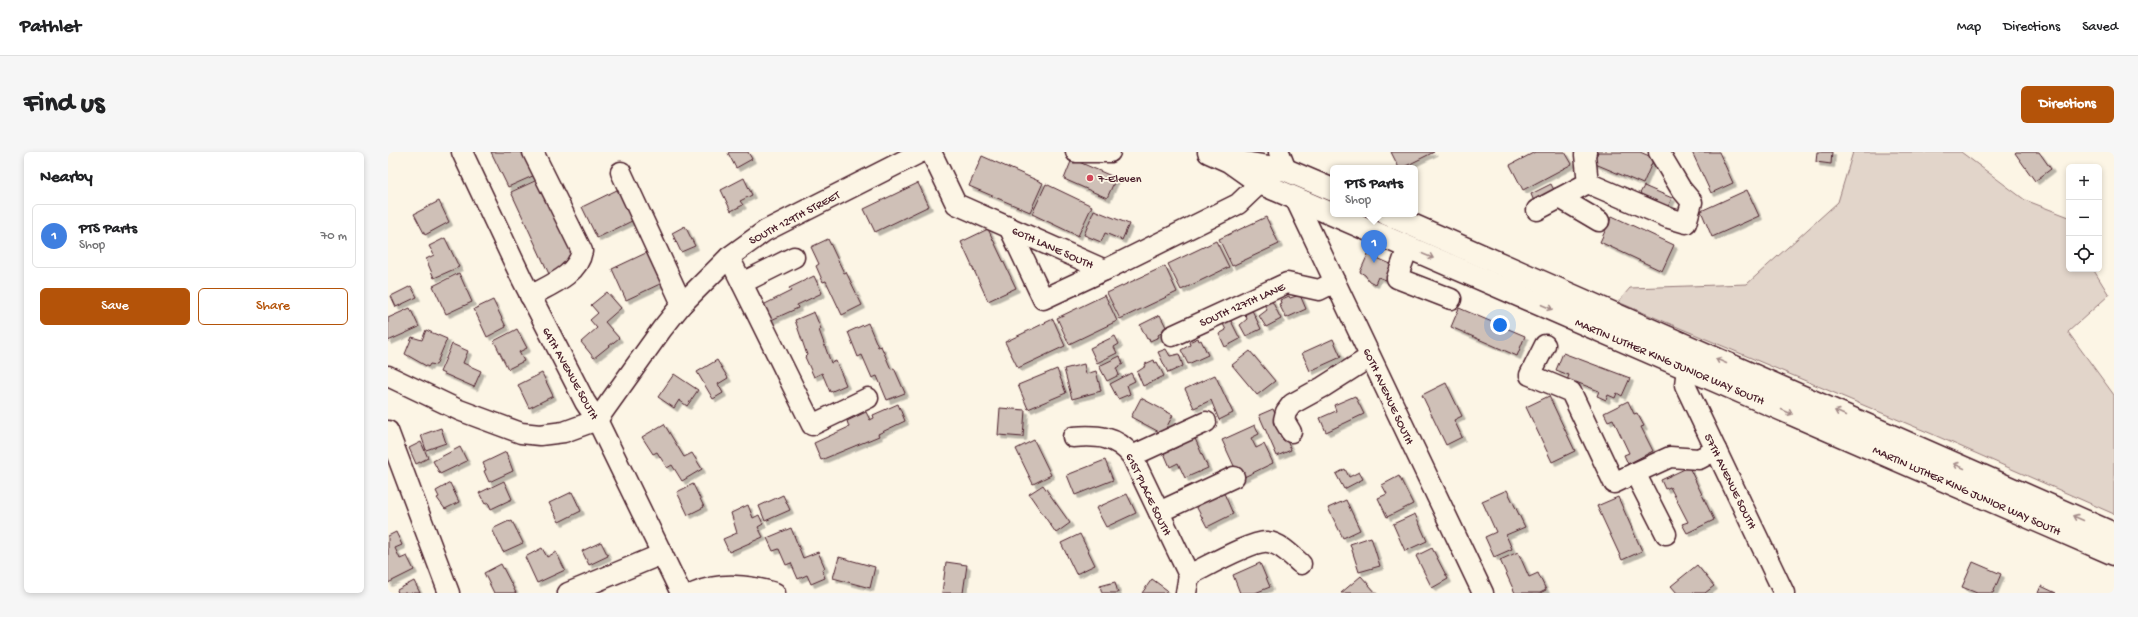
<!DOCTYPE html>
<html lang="en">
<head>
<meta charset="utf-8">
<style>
  body { margin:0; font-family:"Gochi Hand",sans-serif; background:#f6f6f6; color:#202124 }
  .controls { position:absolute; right:12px; top:12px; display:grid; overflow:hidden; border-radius:6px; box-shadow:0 2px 6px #0003 }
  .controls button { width:36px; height:36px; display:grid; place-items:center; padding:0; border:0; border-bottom:1px solid #e0e0e0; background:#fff; color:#202124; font:20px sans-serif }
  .you { position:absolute; left:1112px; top:173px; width:14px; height:14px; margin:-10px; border:3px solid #fff; border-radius:50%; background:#1a73e8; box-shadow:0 0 0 6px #1a73e833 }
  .badge { display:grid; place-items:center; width:26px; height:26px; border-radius:50%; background:#b45309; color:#fff; font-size:13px; font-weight:700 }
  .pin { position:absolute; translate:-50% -33px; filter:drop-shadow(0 1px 2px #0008) }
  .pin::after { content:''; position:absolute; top:21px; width:14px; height:12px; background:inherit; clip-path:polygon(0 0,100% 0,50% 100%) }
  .popup { position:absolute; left:942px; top:13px; width:88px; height:52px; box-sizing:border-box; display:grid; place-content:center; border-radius:6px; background:#fff; filter:drop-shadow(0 1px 3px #0005); font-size:13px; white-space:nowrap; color:#757577 }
  .popup b { font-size:15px; color:#202124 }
  .popup::after { content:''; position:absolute; left:50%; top:100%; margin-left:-8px; border:8px solid transparent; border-top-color:#fff }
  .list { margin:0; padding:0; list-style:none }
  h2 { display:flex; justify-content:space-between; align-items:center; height:52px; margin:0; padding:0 16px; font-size:17px }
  h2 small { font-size:13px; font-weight:400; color:#757577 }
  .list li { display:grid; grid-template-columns:26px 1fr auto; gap:12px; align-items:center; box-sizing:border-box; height:64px; margin:0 8px 8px; padding:0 8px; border:1px solid #e0e0e0; border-radius:6px }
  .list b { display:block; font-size:15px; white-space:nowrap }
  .list p { margin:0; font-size:13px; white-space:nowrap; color:#757577 }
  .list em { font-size:13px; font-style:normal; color:#757577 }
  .actions { display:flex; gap:8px; padding:12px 16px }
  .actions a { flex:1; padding:9px 0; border:1px solid #b45309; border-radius:6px; text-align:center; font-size:14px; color:#b45309 }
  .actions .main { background:#b45309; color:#fff }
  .icon { flex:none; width:22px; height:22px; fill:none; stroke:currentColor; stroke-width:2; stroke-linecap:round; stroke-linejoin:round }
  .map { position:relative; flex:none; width:1726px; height:441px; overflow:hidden; border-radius:6px }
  header { display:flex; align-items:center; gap:24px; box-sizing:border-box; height:56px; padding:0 20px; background:#fff; border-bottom:1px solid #e0e0e0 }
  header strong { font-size:19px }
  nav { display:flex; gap:22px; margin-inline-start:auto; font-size:14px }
  .intro { display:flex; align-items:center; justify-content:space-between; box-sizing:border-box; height:96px; padding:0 24px }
  h1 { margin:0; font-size:28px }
  .button { padding:10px 18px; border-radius:6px; background:#b45309; color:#fff; font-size:14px; font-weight:700 }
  main { display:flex; gap:24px; padding:0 24px }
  aside { flex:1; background:#fff; border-radius:6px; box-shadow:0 2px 6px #0003 }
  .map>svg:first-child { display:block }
  .green { fill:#e2d5ca; stroke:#967a7a }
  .building { fill:#cfc0b7; stroke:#4a1f2b; filter:url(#shadow) }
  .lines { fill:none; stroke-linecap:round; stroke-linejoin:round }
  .minor-casing { stroke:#4a1f2b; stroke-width:23 }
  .major-casing { stroke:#4a1f2b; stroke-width:25 }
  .minor { stroke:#fcf5e5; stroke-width:20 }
  .major { stroke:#fcf5e5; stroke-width:22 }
  .oneway { stroke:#a38a88 }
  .poi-dot { fill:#d1495b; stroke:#fcf5e5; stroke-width:1.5 }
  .labels { text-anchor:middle; stroke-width:3.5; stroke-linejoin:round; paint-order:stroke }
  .poi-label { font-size:12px; fill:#4a1f2b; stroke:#fcf5e5; text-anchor:start }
  .street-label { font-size:12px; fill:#4a1f2b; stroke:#fcf5e5 }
</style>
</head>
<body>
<header>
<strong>Pathlet</strong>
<nav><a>Map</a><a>Directions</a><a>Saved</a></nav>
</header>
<div class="intro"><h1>Find us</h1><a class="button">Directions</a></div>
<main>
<aside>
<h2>Nearby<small></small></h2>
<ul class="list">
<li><span class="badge" style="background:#3f7fe0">1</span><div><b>PTS Parts</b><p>Shop</p></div><em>70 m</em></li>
</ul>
<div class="actions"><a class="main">Save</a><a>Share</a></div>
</aside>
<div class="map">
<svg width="1726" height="441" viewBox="0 0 1726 441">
  <defs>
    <filter id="shadow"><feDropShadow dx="3.5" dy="3.5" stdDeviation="0" flood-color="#0004"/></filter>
  </defs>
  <rect width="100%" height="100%" fill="#fcf5e5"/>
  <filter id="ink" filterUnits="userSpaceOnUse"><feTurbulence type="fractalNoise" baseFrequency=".025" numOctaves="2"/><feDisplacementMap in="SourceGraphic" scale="8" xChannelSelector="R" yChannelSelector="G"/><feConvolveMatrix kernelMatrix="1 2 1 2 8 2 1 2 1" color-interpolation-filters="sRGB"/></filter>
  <g filter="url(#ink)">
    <polygon class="green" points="1465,0 1573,0 1637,48 1681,65 1681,117 1705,117 1721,143 1680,180 1726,243 1726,362 1544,282 1230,150 1242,136 1359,132 1450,50"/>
    <g class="building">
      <polygon points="103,0 136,0 147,23 120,35"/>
      <polygon points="342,0 360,0 364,7 348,16 340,1"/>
      <polygon points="1003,0 1046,0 1014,16 1011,16"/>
      <polygon points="1147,0 1177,0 1184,12 1135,38 1122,13"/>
      <polygon points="1210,0 1252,0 1266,6 1255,32 1205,11"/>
      <polygon points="1304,0 1331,0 1345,31 1323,41"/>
      <polygon points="1429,0 1444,0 1443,12 1428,10"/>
      <polygon points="1628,0 1651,0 1663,17 1647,29 1627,1"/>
      <polygon points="594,4 655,31 642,60 581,34"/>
      <polygon points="684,7 728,26 719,46 676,27"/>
      <polygon points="356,26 364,43 352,49 355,53 343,59 333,38"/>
      <polygon points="149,28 188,109 161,122 123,40"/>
      <polygon points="530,31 541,54 487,80 476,57"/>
      <polygon points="658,32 704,54 690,84 644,62"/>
      <polygon points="1163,32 1168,42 1147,52 1143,42"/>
      <polygon points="1256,34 1284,46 1279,57 1250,45"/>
      <polygon points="231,37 246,68 209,86 194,55"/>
      <polygon points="1359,38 1371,64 1324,85 1313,59"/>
      <polygon points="51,49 61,70 37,83 26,62"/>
      <polygon points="706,58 741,72 734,88 717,81 713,90 696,83"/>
      <polygon points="1224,64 1286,93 1274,119 1212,90"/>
      <polygon points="878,65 891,92 844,114 831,87"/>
      <polygon points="297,74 307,94 293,100 284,81"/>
      <polygon points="600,77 628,136 600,149 573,90"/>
      <polygon points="57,86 71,115 46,126 38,107 46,103 41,94"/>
      <polygon points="440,87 456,121 458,120 474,153 454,163 438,129 435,130 428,114 431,112 423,95"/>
      <polygon points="828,89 841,115 793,138 780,112"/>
      <polygon points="260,100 274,131 238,148 224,117"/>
      <polygon points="980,102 1005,113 998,128 990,125 987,132 981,129 977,123 972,120"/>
      <polygon points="777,114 789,140 732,167 719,141"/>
      <polygon points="71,121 84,150 58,162 45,134"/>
      <polygon points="426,124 434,141 409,153 410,156 381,169 373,154 403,139 401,136"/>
      <polygon points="23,134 29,145 8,155 3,144"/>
      <polygon points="219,140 233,156 217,170 231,186 206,206 193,190 209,176 202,168 210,161 203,153"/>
      <polygon points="717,143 729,169 681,192 669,166"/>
      <polygon points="912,143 918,157 898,166 891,152 893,151 892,148 901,144 902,146"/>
      <polygon points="883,147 893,167 878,175 871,164 879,158 875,150"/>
      <polygon points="105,148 118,175 99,185 86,157"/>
      <polygon points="22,156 31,175 0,189 0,166"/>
      <polygon points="863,156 873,177 858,184 852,173 859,167 856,160"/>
      <polygon points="1071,156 1137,184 1129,204 1063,175"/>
      <polygon points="426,160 433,177 431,178 443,211 448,209 458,233 442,240 434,221 426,225 417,205 419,203 407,168"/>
      <polygon points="772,163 779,177 770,183 771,185 762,189 761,186 759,187 752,173"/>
      <polygon points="665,167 677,194 630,216 617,190"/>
      <polygon points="842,167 852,187 837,195 831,182 838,178 834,170"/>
      <polygon points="480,171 490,195 493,194 503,217 506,216 517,241 499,248 489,224 484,226 474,203 470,205 460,180"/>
      <polygon points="129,177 139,196 131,200 136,209 120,217 106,189"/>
      <polygon points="38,178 59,187 48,213 42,212 40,215 17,202 24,185 34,188"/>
      <polygon points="727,184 731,192 726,195 729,201 709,211 702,196"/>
      <polygon points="810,186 811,189 813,188 820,203 800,212 793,198 802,193 801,190"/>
      <polygon points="945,187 953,205 922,219 914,201"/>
      <polygon points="64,192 80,199 75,211 93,219 86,235 52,220"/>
      <polygon points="778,197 782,204 791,202 795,214 780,221 770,200"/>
      <polygon points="862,199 887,229 869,243 844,213"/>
      <polygon points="1175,201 1242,226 1234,244 1229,241 1227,246 1220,243 1218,248 1209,244 1211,239 1188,230 1186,235 1178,231 1181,223 1168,218"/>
      <polygon points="732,204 735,212 728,216 731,223 719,229 711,214"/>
      <polygon points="329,208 340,226 330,232 335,241 325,247 309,220"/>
      <polygon points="766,208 767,211 769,210 776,224 755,234 749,220 758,214 757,212"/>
      <polygon points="696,212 698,222 708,219 713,239 684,247 676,217"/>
      <polygon points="669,217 678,241 640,257 630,233"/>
      <polygon points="154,221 165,244 141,256 130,233"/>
      <polygon points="743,221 747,229 739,233 742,242 730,247 722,232"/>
      <polygon points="286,222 310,238 299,254 291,248 286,256 270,245"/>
      <polygon points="827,223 845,261 831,268 823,248 806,256 797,237"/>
      <polygon points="1058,231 1074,264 1066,268 1074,285 1058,293 1034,243"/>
      <polygon points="967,244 976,262 938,280 932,266 948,259 946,253"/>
      <polygon points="1161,244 1187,299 1164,310 1138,255"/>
      <polygon points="753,246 785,263 775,282 743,265"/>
      <polygon points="1240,249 1246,262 1249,261 1256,274 1253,275 1265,299 1240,312 1236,303 1241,301 1225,267 1220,269 1216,261"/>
      <polygon points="510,252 517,269 490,282 491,284 433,308 426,291 461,275 459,269 478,260 482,268 486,266 485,263"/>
      <polygon points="612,256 637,258 635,285 610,283"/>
      <polygon points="885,257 903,298 889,304 871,263"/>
      <polygon points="276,272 296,305 304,301 314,317 294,329 284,313 279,316 269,300 265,302 254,285"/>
      <polygon points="867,273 871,282 863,286 868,296 876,292 885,311 852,327 834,288"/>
      <polygon points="53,276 58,291 38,298 33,283"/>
      <polygon points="805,282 820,316 797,326 790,311 782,315 776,301 790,295 787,290"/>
      <polygon points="646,288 663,323 645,332 628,297"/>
      <polygon points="33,290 40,306 28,312 21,296"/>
      <polygon points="72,295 79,309 52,322 45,309"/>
      <polygon points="118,300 125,319 101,330 96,319 98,318 95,311"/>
      <polygon points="717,308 725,328 687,343 679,323"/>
      <polygon points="1301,315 1326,368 1299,381 1294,372 1300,370 1282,335 1277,337 1273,328"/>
      <polygon points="957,317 961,325 971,320 975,327 956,337 948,322"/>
      <polygon points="1011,324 1025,352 999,365 990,346 999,342 994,333"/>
      <polygon points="116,329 124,347 103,357 100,350 97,352 91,341"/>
      <polygon points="62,331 71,350 57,357 49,346 51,345 48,339"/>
      <polygon points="305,332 316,355 300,363 289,340"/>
      <polygon points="655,333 682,371 668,381 641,342"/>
      <polygon points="1119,338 1137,375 1118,383 1124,397 1106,405 1097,385 1108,380 1094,349"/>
      <polygon points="184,340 193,359 171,370 161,351"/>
      <polygon points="836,341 845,362 819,375 808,354"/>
      <polygon points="739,342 748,361 718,375 708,356"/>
      <polygon points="395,343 402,358 377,369 371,354"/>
      <polygon points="1230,345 1254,399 1234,408 1209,354"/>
      <polygon points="958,348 972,378 955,386 940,356"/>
      <polygon points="360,353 365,366 371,363 375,372 370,375 375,385 341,400 335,387 349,381 343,361"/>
      <polygon points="1027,362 1039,389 1017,399 1005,372"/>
      <polygon points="121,369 122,370 124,369 135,391 115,400 104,377"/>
      <polygon points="403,376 415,406 430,400 437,416 434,418 437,426 423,432 419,423 410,427 403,411 398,413 391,397 385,399 379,386"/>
      <polygon points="8,380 14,393 7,396 12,407 19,404 26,418 0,431 0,384"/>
      <polygon points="692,382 707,413 688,422 673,391"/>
      <polygon points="983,385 992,414 971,420 962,392"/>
      <polygon points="213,390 220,404 201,413 194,399"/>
      <polygon points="154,396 159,405 168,400 177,418 149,431 137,405"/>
      <polygon points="1044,396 1060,427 1044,436 1028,404"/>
      <polygon points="1130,400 1141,425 1150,421 1158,438 1152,441 1127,441 1112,408"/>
      <polygon points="451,405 487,415 482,436 445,426"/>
      <polygon points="558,410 579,413 575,441 554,441"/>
      <polygon points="1585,410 1613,422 1605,441 1589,441 1574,435"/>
      <polygon points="872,411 882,435 867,441 852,441 845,423"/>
      <polygon points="113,412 128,441 106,441 96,421"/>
      <polygon points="1309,413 1326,434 1317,441 1289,441 1283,434"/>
      <polygon points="973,424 988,441 953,441"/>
      <polygon points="764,427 779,438 777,441 754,441"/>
      <polygon points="26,429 32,441 10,441 9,438"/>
      <polygon points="727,430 730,441 714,441 712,434"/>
      <polygon points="1653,434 1668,441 1650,441"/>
    </g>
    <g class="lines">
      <defs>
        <g id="minor">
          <polyline points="74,0 134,127 197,250 209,268 293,441"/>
          <polyline points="543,0 568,52 717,118 850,52 872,31"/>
          <polyline points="688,0 722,0"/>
          <polyline points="891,0 898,18"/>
          <polyline points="1198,0 1197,3 1200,31 1281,66 1298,71 1304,50 1293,37 1271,0"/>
          <polyline points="233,20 294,152"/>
          <polyline points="907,46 1095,441"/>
          <polyline points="1172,46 1211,69"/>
          <polyline points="1149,58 1200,31"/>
          <polyline points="621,75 655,147 717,118"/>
          <polyline points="1020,95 1009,126 1063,147"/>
          <polyline points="341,105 424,273 480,246"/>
          <polyline points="354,131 406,105"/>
          <path d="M142,144C162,133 190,123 194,99L145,0"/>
          <polyline points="784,184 899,131 931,138 947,130"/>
          <polyline points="1157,193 1142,223 1183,240 1226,331 1247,321"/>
          <polyline points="1299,216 1297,233 1396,441"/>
          <polyline points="0,224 71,258 133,281 152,283 176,280 209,268"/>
          <polyline points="209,268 274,177 294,152 341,105 377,79 533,0"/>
          <polyline points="0,279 61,441"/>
          <polyline points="903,280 896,268 898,260 904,252 935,235 982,205"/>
          <path d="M685,285C709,283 729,284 744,304L801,423L798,441"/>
          <polyline points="744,304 818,270"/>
          <polyline points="771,360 846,325"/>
          <polyline points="1278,382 1247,321 1282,305 1311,307 1328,298"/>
          <path d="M801,423C816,416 865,388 880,390C892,391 904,404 913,412"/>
          <polyline points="180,441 274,402"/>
          <path d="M307,441C332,430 362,433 387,441"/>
        </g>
        <g id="major">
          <polyline points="821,0 841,9 872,31 907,46 1726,402"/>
          <polyline points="844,9 898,18 945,38"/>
          <polyline points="999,62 1726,382"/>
        </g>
      </defs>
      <use href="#minor" class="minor-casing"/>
      <use href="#major" class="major-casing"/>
      <use href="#minor" class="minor"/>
      <use href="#major" class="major"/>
    </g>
    <defs><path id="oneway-shaft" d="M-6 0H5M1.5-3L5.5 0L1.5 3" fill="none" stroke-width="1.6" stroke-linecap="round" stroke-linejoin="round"/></defs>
    <g class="oneway">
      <use href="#oneway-shaft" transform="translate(1040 104) rotate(23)"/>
      <use href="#oneway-shaft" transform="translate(1159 155) rotate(23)"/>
      <use href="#oneway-shaft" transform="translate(1333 209) rotate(-156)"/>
      <use href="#oneway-shaft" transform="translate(1399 260) rotate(24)"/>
      <use href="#oneway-shaft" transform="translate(1452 261) rotate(-156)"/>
      <use href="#oneway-shaft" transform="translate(1571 314) rotate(-156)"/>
      <use href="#oneway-shaft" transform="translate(1690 366) rotate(-156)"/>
    </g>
  </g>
  <circle class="poi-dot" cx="702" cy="26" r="4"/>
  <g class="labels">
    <g class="poi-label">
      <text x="710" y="30">7-Eleven</text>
    </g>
    <g class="street-label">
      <text transform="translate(406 65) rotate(-28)" y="4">SOUTH 129TH STREET</text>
      <text transform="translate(665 95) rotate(24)" y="4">60TH LANE SOUTH</text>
      <text transform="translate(854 152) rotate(-24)" y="4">SOUTH 127TH LANE</text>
      <text transform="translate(1282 209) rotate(23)" y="4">MARTIN LUTHER KING JUNIOR WAY SOUTH</text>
      <text transform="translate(183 221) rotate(61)" y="4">64TH AVENUE SOUTH</text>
      <text transform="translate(1001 244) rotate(65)" y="4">60TH AVENUE SOUTH</text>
      <text transform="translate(1343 329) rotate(64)" y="4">57TH AVENUE SOUTH</text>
      <text transform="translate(1579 338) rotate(24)" y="4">MARTIN LUTHER KING JUNIOR WAY SOUTH</text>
      <text transform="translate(761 342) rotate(64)" y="4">61ST PLACE SOUTH</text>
    </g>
  </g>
</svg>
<div class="controls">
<button>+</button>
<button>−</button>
<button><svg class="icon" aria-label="locate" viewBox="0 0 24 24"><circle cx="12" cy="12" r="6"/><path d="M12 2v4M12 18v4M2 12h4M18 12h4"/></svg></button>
</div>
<div class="you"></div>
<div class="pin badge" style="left:986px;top:111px;background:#3f7fe0">1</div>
<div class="popup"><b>PTS Parts</b>Shop</div>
</div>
</main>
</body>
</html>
